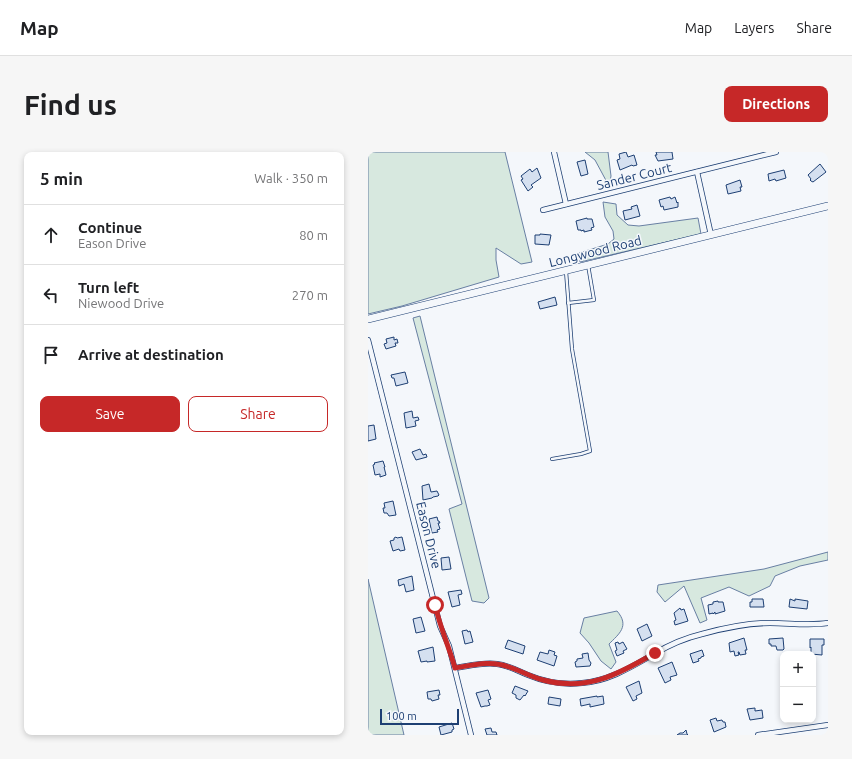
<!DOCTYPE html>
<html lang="en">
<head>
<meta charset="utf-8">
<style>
  body { margin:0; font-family:Ubuntu,sans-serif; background:#f6f6f6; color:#202124 }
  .controls { position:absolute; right:12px; bottom:12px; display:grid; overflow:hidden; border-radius:8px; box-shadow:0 2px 6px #0003 }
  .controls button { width:36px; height:36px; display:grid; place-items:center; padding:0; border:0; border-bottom:1px solid #e0e0e0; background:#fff; color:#202124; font:20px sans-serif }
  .scale { position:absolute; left:12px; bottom:10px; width:79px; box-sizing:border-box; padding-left:4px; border:2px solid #1d3f73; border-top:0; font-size:11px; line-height:14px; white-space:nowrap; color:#1d3f73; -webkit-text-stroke:3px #f4f7fb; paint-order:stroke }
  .stop { position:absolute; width:12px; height:12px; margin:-9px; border:3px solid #c62828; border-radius:50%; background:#fff }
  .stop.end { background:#c62828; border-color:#fff; box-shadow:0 1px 4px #0008 }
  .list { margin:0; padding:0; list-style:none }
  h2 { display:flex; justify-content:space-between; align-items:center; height:52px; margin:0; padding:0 16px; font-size:17px }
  h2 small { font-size:13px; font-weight:400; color:#757577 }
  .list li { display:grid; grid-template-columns:26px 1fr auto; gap:12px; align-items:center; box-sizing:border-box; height:60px; padding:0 16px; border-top:1px solid #e0e0e0 }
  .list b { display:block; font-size:15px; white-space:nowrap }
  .list p { margin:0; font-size:13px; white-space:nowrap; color:#757577 }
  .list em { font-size:13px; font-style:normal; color:#757577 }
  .actions { display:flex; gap:8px; padding:12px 16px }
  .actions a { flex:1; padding:9px 0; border:1px solid #c62828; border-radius:8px; text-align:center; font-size:14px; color:#c62828 }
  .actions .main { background:#c62828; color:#fff }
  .icon { flex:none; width:22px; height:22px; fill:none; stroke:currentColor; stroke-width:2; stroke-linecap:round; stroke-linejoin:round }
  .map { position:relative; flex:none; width:460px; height:583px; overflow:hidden; border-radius:8px }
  header { display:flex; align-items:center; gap:24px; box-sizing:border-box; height:56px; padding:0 20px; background:#fff; border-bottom:1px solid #e0e0e0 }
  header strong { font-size:19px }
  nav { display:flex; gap:22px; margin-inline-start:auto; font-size:14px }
  .intro { display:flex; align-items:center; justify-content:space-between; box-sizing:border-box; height:96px; padding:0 24px }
  h1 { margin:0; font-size:28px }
  .button { padding:10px 18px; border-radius:8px; background:#c62828; color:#fff; font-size:14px; font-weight:700 }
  main { display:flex; gap:24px; padding:0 24px }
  aside { flex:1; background:#fff; border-radius:8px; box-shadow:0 2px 6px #0003 }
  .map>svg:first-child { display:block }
  .green { fill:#d7e8df; stroke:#687fa3 }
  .building { fill:#d5e0f0; stroke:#1d3f73 }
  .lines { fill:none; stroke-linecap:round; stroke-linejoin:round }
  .service-casing { stroke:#1d3f73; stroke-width:4 }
  .minor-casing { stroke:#1d3f73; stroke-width:6 }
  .secondary-casing { stroke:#1d3f73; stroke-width:8 }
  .service { stroke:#f4f7fb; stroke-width:2.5 }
  .minor { stroke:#f4f7fb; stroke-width:4.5 }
  .secondary { stroke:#f4f7fb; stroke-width:7 }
  .route { stroke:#c62828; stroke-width:5 }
  .labels { text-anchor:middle; stroke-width:3; stroke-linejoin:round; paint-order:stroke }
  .street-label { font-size:13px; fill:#1d3f73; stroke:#f4f7fb }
</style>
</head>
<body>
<header>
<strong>Map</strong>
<nav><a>Map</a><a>Layers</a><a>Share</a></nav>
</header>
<div class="intro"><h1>Find us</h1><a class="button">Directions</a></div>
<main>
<aside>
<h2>5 min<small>Walk · 350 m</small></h2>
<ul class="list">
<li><svg class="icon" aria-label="ahead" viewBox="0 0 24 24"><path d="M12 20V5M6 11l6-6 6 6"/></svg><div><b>Continue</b><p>Eason Drive</p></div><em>80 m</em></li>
<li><svg class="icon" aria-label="left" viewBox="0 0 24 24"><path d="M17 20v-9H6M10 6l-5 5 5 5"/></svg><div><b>Turn left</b><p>Niewood Drive</p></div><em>270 m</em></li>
<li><svg class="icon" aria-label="arrive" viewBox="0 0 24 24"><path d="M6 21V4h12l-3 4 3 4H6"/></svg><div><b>Arrive at destination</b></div></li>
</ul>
<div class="actions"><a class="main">Save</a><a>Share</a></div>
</aside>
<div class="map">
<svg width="460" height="583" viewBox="0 0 460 583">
  <rect width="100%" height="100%" fill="#f4f7fb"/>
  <g class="green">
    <polygon points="0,0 137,0 164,110 153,112 128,96 128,108 131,125 34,154 0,162"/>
    <polygon points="217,0 240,0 243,24 241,34 227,8"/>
    <polygon points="235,50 248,52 249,63 260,73 271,74 330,66 333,82 212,110 211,101 240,92 246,87 245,79 237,65"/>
    <polygon points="52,164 121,446 116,451 104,449 81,357 94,352 45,166"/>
    <polygon points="460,400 460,408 432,414 407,424 402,434 381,444 361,435 333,446 339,468 332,471 316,434 297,450 289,440 290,433 396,417"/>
    <polygon points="0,427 36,583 0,583"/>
    <path d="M249,459C262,474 251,482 241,492L248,510L243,517L233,509L221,491L212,481L216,466Z"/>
  </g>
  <g class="building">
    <polygon points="258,0 260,5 266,3 269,13 265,14 264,13 252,18 249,8 252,7 251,2"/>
    <polygon points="288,0 304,0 305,7 290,9 287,3 289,3"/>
    <polygon points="217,8 220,22 213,24 209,10"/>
    <polygon points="452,12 458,20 445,30 443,29 442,28 443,27 440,23"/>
    <polygon points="169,16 173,26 163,33 165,35 160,39 153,28 155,27 153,24 162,17 164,20"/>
    <polygon points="416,18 418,26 408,29 407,27 401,29 400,22"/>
    <polygon points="372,28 374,35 372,35 373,39 360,42 358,33"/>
    <polygon points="302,45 303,47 307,45 309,51 310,50 310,55 296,58 295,54 293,55 291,48"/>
    <polygon points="269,53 272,64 257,68 255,59 264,57 263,55"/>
    <polygon points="219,66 219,67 224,67 226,75 223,76 224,78 216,80 216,78 213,79 213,78 210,78 208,69"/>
    <polygon points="172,82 183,83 181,93 167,92 167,83 172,83"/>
    <polygon points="187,145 189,153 172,157 170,150"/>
    <polygon points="26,185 26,188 29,187 30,191 27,191 28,194 18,197 16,192 19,191 18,187"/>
    <polygon points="37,220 40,231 28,234 26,226 24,226 23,223"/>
    <polygon points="44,259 45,266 50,265 51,268 47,269 48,274 38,276 36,261"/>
    <polygon points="6,273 8,287 0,289 0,274"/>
    <polygon points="52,297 55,303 58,302 59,305 48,308 44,300"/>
    <polygon points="15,309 17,315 16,315 18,323 12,325 12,322 7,323 5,313 7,312 6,311"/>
    <polygon points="61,332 63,340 69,339 71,343 70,344 65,345 64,346 55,348 54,334"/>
    <polygon points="25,349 28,363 21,364 19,361 16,361 15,356 17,356 16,351"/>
    <polygon points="69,365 70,369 71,369 72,371 70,371 72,377 69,378 70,380 64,381 61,367"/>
    <polygon points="28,385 29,386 34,385 37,398 32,399 31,397 25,399 22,389 26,388 26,386"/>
    <polygon points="81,405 83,417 74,418 73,406"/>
    <polygon points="44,424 46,438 38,440 36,432 31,434 30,428"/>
    <polygon points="93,438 94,442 90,443 92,453 84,455 80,440"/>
    <polygon points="384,447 395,447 396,455 382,455 382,450 384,450"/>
    <polygon points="422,447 427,449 427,447 440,449 439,457 421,455"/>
    <polygon points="350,449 350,450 355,450 357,459 347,462 347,460 345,462 345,461 341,462 340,453 345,452 345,450"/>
    <polygon points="312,456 313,458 316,457 320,469 307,473 306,469 308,468 306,461"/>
    <polygon points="53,465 57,479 48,481 45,467"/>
    <polygon points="279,472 284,484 274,489 269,477"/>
    <polygon points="99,478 100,480 102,479 105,490 97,492 94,479"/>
    <polygon points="376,486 379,498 377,498 378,502 372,503 371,500 370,500 371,503 367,504 366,499 362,500 361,491"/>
    <polygon points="415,486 416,497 415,498 409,498 408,494 403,494 403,492 401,492 401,487"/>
    <polygon points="442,487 456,487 456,493 454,493 454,503 443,502 443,495 442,496"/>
    <polygon points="140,488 157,494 155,502 137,496"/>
    <polygon points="250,490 251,492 255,490 259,497 255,499 256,501 249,504 247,499 249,498 247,491"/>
    <polygon points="65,495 67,509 59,510 59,509 53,510 50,499"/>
    <polygon points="181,498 187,500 186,503 189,504 186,514 169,508 172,500 180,502"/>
    <polygon points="334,498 336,504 333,505 333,506 330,507 331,509 325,511 322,502"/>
    <polygon points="220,501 221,508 223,511 222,514 208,515 207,510 209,509 209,507 215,506 214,502"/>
    <polygon points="304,510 309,523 302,525 303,528 297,531 290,516"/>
    <polygon points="271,529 274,541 268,544 269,547 265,549 258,535"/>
    <polygon points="147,534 160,539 157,544 156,543 152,548 148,546 148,543 144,541"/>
    <polygon points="71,538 72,543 70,543 71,547 64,549 63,547 60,547 59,540"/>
    <polygon points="120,538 123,547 120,548 122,553 119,554 117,554 113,555 108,541"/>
    <polygon points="229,544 229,545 235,544 236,552 222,555 222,552 213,554 212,547"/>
    <polygon points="181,545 193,547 192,554 180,552"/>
    <polygon points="387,556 387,559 394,558 395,566 382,568 379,557"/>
    <polygon points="348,566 349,569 354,568 355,570 357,570 358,575 346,580 342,568"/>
    <polygon points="84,571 86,577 84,578 84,580 73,583 71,575"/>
    <polygon points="123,576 124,580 128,580 129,583 119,583 117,577"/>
    <polygon points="318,578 319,582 320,583 309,583 312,581 315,581"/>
  </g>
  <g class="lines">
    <defs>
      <g id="service">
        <polyline points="200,151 226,148 220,113"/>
        <polyline points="184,307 213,302 222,299 204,197 198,119"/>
      </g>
      <g id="minor">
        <polyline points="186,0 198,52"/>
        <polyline points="329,20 343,83"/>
        <polyline points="175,58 408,0"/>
        <polyline points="0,188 72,474 81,494 103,583"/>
        <path d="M87,516C101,514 115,510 129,512C140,513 150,519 160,523C177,530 196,533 214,531C241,529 263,515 286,502C301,493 317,486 334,482C356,476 380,471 402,471C422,471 441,474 460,471"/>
        <polyline points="390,583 460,573"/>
      </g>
      <polyline id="secondary" points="0,167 460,54"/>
    </defs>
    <use href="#service" class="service-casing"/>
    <use href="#minor" class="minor-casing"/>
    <use href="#secondary" class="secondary-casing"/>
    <use href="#service" class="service"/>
    <use href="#minor" class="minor"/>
    <use href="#secondary" class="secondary"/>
  </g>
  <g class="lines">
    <path class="route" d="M67,453C72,475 81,495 87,516C105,513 123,508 141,515C153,519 163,525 175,528C219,540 251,522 287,501"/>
  </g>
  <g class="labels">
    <g class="street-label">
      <text transform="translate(266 24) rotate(-14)" y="5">Sander Court</text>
      <text transform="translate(227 99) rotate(-14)" y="5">Longwood Road</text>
      <text transform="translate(61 383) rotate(76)" y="5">Eason Drive</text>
    </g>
  </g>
</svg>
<div class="controls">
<button>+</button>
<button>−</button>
</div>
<div class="scale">100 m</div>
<div class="stop" style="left:67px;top:453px"></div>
<div class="stop end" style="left:287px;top:501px"></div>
</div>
</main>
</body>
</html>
